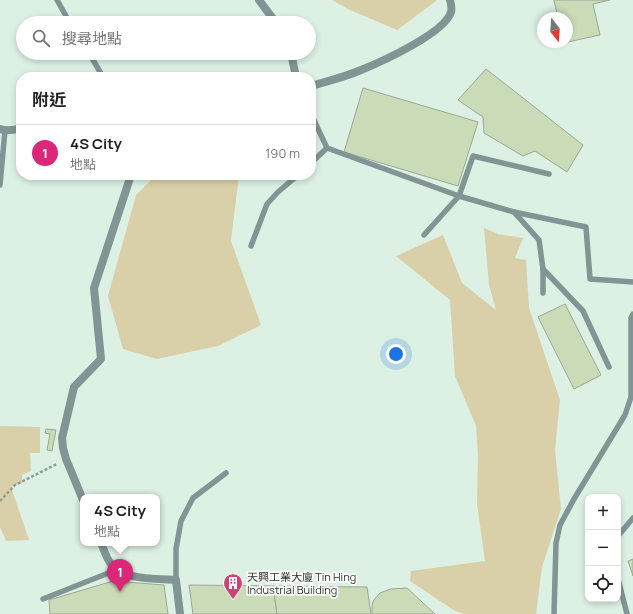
<!DOCTYPE html>
<html lang="zh-TW">
<head>
<meta charset="utf-8">
<style>
  body { margin:0; font-family:Manrope,"Noto Sans TC",sans-serif; background:#f2f2f2; color:#222 }
  .controls { position:absolute; right:12px; bottom:12px; display:grid; overflow:hidden; border-radius:8px; box-shadow:0 2px 6px #0003 }
  .controls button { width:36px; height:36px; display:grid; place-items:center; padding:0; border:0; border-bottom:1px solid #e0e0e0; background:#fff; color:#222; font:20px sans-serif }
  .compass { position:absolute; left:537px; top:12px; width:36px; height:36px; border-radius:50%; background:#fff; box-shadow:0 2px 6px #0003; rotate:163deg }
  .you { position:absolute; left:396px; top:354px; width:14px; height:14px; margin:-10px; border:3px solid #fff; border-radius:50%; background:#1a73e8; box-shadow:0 0 0 6px #1a73e833 }
  .badge { display:grid; place-items:center; width:26px; height:26px; border-radius:50%; background:#db2777; color:#fff; font-size:13px; font-weight:700 }
  .pin { position:absolute; translate:-50% -33px; filter:drop-shadow(0 1px 2px #0008) }
  .pin::after { content:''; position:absolute; top:21px; width:14px; height:12px; background:inherit; clip-path:polygon(0 0,100% 0,50% 100%) }
  .popup { position:absolute; left:80px; top:494px; width:80px; height:52px; box-sizing:border-box; display:grid; place-content:center; border-radius:8px; background:#fff; filter:drop-shadow(0 1px 3px #0005); font-size:13px; white-space:nowrap; color:#767676 }
  .popup b { font-size:15px; color:#222 }
  .popup::after { content:''; position:absolute; left:50%; top:100%; margin-left:-8px; border:8px solid transparent; border-top-color:#fff }
  .list { margin:0; padding:0; list-style:none }
  h2 { display:flex; justify-content:space-between; align-items:center; height:52px; margin:0; padding:0 16px; font-size:17px }
  h2 small { font-size:13px; font-weight:400; color:#767676 }
  .list li { display:grid; grid-template-columns:26px 1fr auto; gap:12px; align-items:center; box-sizing:border-box; height:56px; padding:0 16px; border-top:1px solid #e0e0e0 }
  .list b { display:block; font-size:15px; white-space:nowrap }
  .list p { margin:0; font-size:13px; white-space:nowrap; color:#767676 }
  .list em { font-size:13px; font-style:normal; color:#767676 }
  .icon { flex:none; width:22px; height:22px; fill:none; stroke:currentColor; stroke-width:2; stroke-linecap:round; stroke-linejoin:round }
  .map { position:relative; flex:none; width:633px; height:614px; overflow:hidden }
  .search { position:absolute; background:#fff; box-shadow:0 2px 6px #0003; left:16px; top:16px; width:300px; height:44px; display:flex; align-items:center; gap:10px; box-sizing:border-box; padding:0 14px; border-radius:22px; color:#767676; font-size:15px }
  .panel { position:absolute; background:#fff; box-shadow:0 2px 6px #0003; left:16px; top:72px; width:300px; height:108px; border-radius:16px }
  .map>svg:first-child { display:block }
  .green { fill:#d9d0aa }
  .building { fill:#cadbb7; stroke:#9ea695 }
  .lines { fill:none; stroke-linecap:round; stroke-linejoin:round }
  .path { stroke:#8e9c93; stroke-width:2.5; stroke-dasharray:3 2; stroke-linecap:butt }
  .lane { stroke:#819594; stroke-width:5.5 }
  .street { stroke:#819594; stroke-width:8 }
  .labels { text-anchor:middle; stroke-width:3.5; stroke-linejoin:round; paint-order:stroke }
  .poi-label { font-size:11px; fill:#2b332e; stroke:#fff; text-anchor:start }
</style>
</head>
<body>
<div class="map">
<svg width="633" height="614" viewBox="0 0 633 614">
  <rect width="100%" height="100%" fill="#dcf0e4"/>
  <g class="green">
    <polygon points="332,0 436,0 436,1 397,30 348,9"/>
    <polygon points="156,175 239,175 231,241 261,325 218,346 157,359 123,349 108,296 136,195"/>
    <polygon points="484,228 498,234 523,238 515,258 526,260 529,308 560,400 555,450 561,509 542,567 536,614 465,614 455,611 410,581 411,571 485,561 477,504 478,455 476,426 455,376 450,300 396,256 443,235 462,283 496,310 489,285"/>
    <polygon points="0,426 40,427 40,453 30,453 31,471 22,475 22,483 11,487 29,540 6,541 0,527"/>
  </g>
  <g class="building">
    <polygon points="554,0 610,0 593,4 600,35 563,43 563,42 567,42 567,18 558,18"/>
    <polygon points="486,69 583,145 567,172 535,151 523,156 484,133 483,117 458,100"/>
    <polygon points="363,88 478,122 458,186 344,152"/>
    <polygon points="565,304 601,375 574,389 538,317"/>
    <polygon points="46,429 56,430 52,451 47,450 50,434 45,433"/>
    <polygon points="633,559 633,576 628,561"/>
    <polygon points="113,581 164,585 168,614 50,614 49,600"/>
    <polygon points="189,585 273,586 277,614 193,614"/>
    <polygon points="273,586 367,587 371,614 277,614"/>
    <polygon points="407,588 435,614 372,614 372,606 373,601 380,593 390,589"/>
  </g>
  <g class="lines">
    <polyline class="path" points="0,501 15,485 57,464"/>
    <g class="lane">
      <polyline points="57,0 70,23"/>
      <polyline points="89,53 103,77"/>
      <polyline points="311,114 327,148 459,196 514,212 539,240 543,269 543,293"/>
      <polyline points="311,163 327,148"/>
      <polyline points="0,185 5,130"/>
      <polyline points="514,212 586,227 590,279 633,282"/>
      <polyline points="424,235 459,196 473,156 549,174"/>
      <polyline points="251,246 267,204 278,192 298,175"/>
      <polyline points="543,269 583,311 609,367"/>
      <polyline points="618,536 633,518"/>
      <polyline points="618,579 627,614"/>
      <polyline points="176,580 176,549 181,521 193,498 226,473"/>
      <polyline points="43,599 116,570"/>
      <polyline points="554,614 556,543 560,525 574,499 625,415 631,397 631,318 633,314"/>
    </g>
    <g class="street">
      <polyline points="259,0 276,23"/>
      <polyline points="291,53 296,77"/>
      <path d="M311,86C328,81 345,77 361,70C381,62 445,33 451,12C452,9 451,4 450,0"/>
      <path d="M0,129C7,131 15,130 21,128"/>
      <polyline points="83,500 66,459 63,448 62,438 74,387 101,359 94,288 131,175"/>
      <path d="M101,543C105,552 108,564 117,570C129,579 160,579 176,580L180,614"/>
    </g>
  </g>
  <defs>
    <symbol id="building-pin" viewBox="-11 -11 22 30"><path d="M0 17L-7.5 6A9.5 9.5 0 1 1 7.5 6Z" fill="#ce4274" stroke="#fff"/><path d="M-4-6H4V6H1V3H-1V6H-4ZM-2.5-4.3h1.7v1.8h-1.7ZM.8-4.3h1.7v1.8H.8ZM-2.5-1h1.7V.8h-1.7ZM.8-1h1.7V.8H.8Z" fill="#fff"/></symbol>
  </defs>
  <g fill-rule="evenodd">
    <use href="#building-pin" x="222" y="572" width="22" height="30"/>
  </g>
  <g class="labels">
    <g class="poi-label">
      <text x="247" y="581">天興工業大廈 Tin Hing<tspan x="247" dy="13">Industrial Building</tspan></text>
    </g>
  </g>
</svg>
<div class="controls">
<button>+</button>
<button>−</button>
<button><svg class="icon" aria-label="locate" viewBox="0 0 24 24"><circle cx="12" cy="12" r="6"/><path d="M12 2v4M12 18v4M2 12h4M18 12h4"/></svg></button>
</div>
<svg class="compass" viewBox="-18 -18 36 36"><path d="M0-13l5 13h-10z" fill="#e53935"/><path d="M0 13l5-13h-10z" fill="#767676"/></svg>
<div class="you"></div>
<div class="pin badge" style="left:120px;top:592px">1</div>
<div class="popup"><b>4S City</b>地點</div>
<div class="search"><svg class="icon" aria-label="search" viewBox="0 0 24 24"><circle cx="10" cy="10" r="6"/><path d="M15 15l6 6"/></svg>搜尋地點</div>
<section class="panel">
<h2>附近<small></small></h2>
<ul class="list">
<li><span class="badge">1</span><div><b>4S City</b><p>地點</p></div><em>190 m</em></li>
</ul>
</section>
</div>
</body>
</html>
